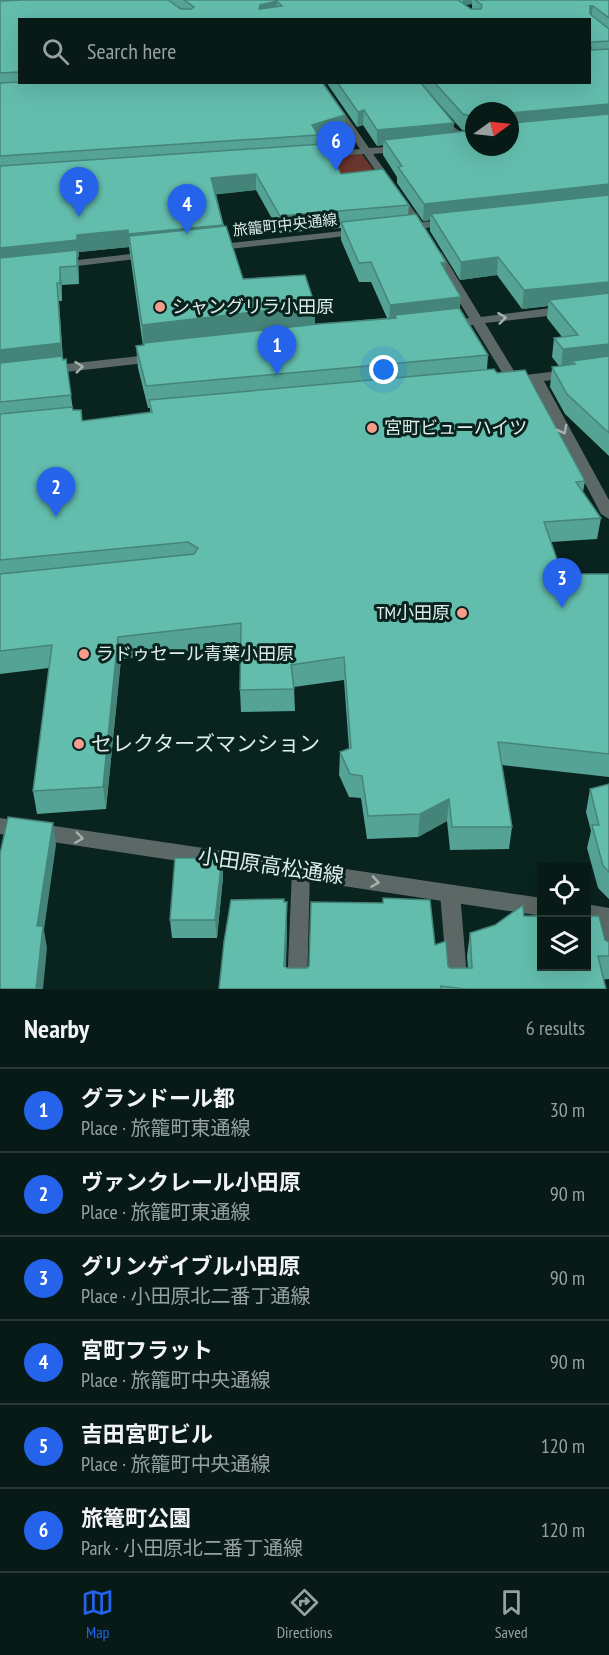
<!DOCTYPE html>
<html lang="en">
<head>
<meta charset="utf-8">
<style>
  body { margin:0; font-family:"PT Sans Narrow","Noto Sans JP",sans-serif; background:#10231f; color:#f1f3f6 }
  .controls { position:absolute; right:18px; bottom:18px; display:grid; overflow:hidden; border-radius:0px; box-shadow:0 6px 24px #0002 }
  .controls button { width:54px; height:54px; display:grid; place-items:center; padding:0; border:0; border-bottom:2px solid #283835; background:#071a16; color:#f1f3f6; font:30px sans-serif }
  .compass { position:absolute; left:465px; top:102px; width:54px; height:54px; border-radius:50%; background:#071a16; box-shadow:0 6px 24px #0002; rotate:75deg }
  .you { position:absolute; left:384px; top:370px; width:21px; height:21px; margin:-15px; border:4px solid #fff; border-radius:50%; background:#1a73e8; box-shadow:0 0 0 9px #1a73e833 }
  .badge { display:grid; place-items:center; width:39px; height:39px; border-radius:50%; background:#2563eb; color:#fff; font-size:20px; font-weight:700 }
  .pin { position:absolute; translate:-50% -50px; filter:drop-shadow(0 2px 3px #0008) }
  .pin::after { content:''; position:absolute; top:32px; width:21px; height:18px; background:inherit; clip-path:polygon(0 0,100% 0,50% 100%) }
  .list { margin:0; padding:0; list-style:none }
  h2 { display:flex; justify-content:space-between; align-items:center; height:78px; margin:0; padding:0 24px; font-size:26px }
  h2 small { font-size:20px; font-weight:400; color:#98a1a1 }
  .list li { display:grid; grid-template-columns:39px 1fr auto; gap:18px; align-items:center; box-sizing:border-box; height:84px; padding:0 24px; border-top:2px solid #283835 }
  .list b { display:block; font-size:22px; white-space:nowrap }
  .list p { margin:0; font-size:20px; white-space:nowrap; color:#98a1a1 }
  .list em { font-size:20px; font-style:normal; color:#98a1a1 }
  .icon { flex:none; width:33px; height:33px; fill:none; stroke:currentColor; stroke-width:2; stroke-linecap:round; stroke-linejoin:round }
  .map { position:relative; flex:none; width:609px; height:989px; overflow:hidden }
  .search { position:absolute; background:#071a16; box-shadow:0 6px 24px #0002; left:18px; right:18px; top:18px; height:66px; display:flex; align-items:center; gap:15px; box-sizing:border-box; padding:0 21px; border-radius:0px; color:#98a1a1; font-size:22px }
  .sheet { height:582px; background:#071a16 }
  nav { display:flex; justify-content:space-around; align-items:center; box-sizing:border-box; height:84px; border-top:2px solid #283835; background:#071a16; font-size:16px; color:#98a1a1 }
  nav a { display:grid; justify-items:center; gap:3px }
  nav .on { color:#2563eb }
  .map>svg:first-child { display:block }
  .green { fill:#69352c }
  .lines { fill:none; stroke-linecap:round; stroke-linejoin:round }
  .lane { fill:#5c6865; fill-rule:evenodd }
  .street { fill:#5c6865; fill-rule:evenodd }
  .wall { fill:#55a395; fill-rule:evenodd }
  .shaded-wall { fill:#458479 }
  .building { fill:#63bdad; stroke:#458479; stroke-width:1.5; fill-rule:evenodd }
  .oneway { stroke:#a4b1ae }
  .poi-dot { fill:#f49d8d; stroke:#09231e; stroke-width:2 }
  .labels { text-anchor:middle; stroke-width:6; stroke-linejoin:round; paint-order:stroke }
  .far-street-label { font-size:15px; fill:#deede9; stroke:#09231e }
  .poi-label { font-size:18px; fill:#deede9; stroke:#09231e; text-anchor:start }
  .near-poi-label { font-size:21px; fill:#deede9; stroke:#09231e; text-anchor:start }
  .near-street-label { font-size:21px; fill:#deede9; stroke:#09231e }
</style>
</head>
<body>
<div class="map">
<svg width="609" height="989" viewBox="0 0 609 989">
  <rect width="100%" height="100%" fill="#09231e"/>
  <polygon class="green" points="362,154 383,183 307,190 292,159"/>
  <g class="lines">
    <g class="lane">
      <polygon points="301,863 308,866 310,871 307,989 287,989 292,871 294,866"/>
      <polygon points="450,885 457,887 460,893 468,989 448,989 440,893 443,887"/>
      <polygon points="602,908 609,911 609,965 602,962 592,916 595,910"/>
    </g>
    <g class="street">
      <polygon points="314,82 323,82 369,148 407,146 407,150 404,151 373,154 422,222 450,219 454,220 454,224 426,228 426,232 422,233 416,230 399,230 399,226 412,224 364,154 308,158 308,154 311,153 360,149"/>
      <polygon points="409,82 418,82 455,128 461,132 474,133 474,139 455,137 449,132"/>
      <polygon points="361,229 365,230 365,234 212,251 206,248 212,245"/>
      <polygon points="436,250 442,253 481,317 566,306 572,310 566,314 485,323 517,376 609,365 609,373 544,381 609,500 609,519 601,514 532,382 506,384 506,379 473,325 450,328 444,324 450,320 469,318 430,253"/>
      <polygon points="149,252 155,255 153,257 60,268 54,265 60,262"/>
      <polygon points="158,354 164,358 163,361 48,374 41,370 48,366"/>
      <polygon points="0,818 542,898 542,916 0,834"/>
      <polygon points="586,904 609,908 609,926 586,922"/>
    </g>
  </g>
  <g class="wall">
    <path d="M0,0H609V456L565,414L550,387L552,367L559,366L552,357L554,338L562,337L547,318L548,306L522,309L497,275L460,280L430,231V220L423,221L397,183V177L383,155V145L377,146L363,125L357,127L326,82H420L453,132L467,131L462,130L420,82H590L20,20V82L345,115V131L318,139V145L341,174L409,205L408,215L445,271L460,308L488,355L487,369L497,373L585,481L583,492L601,518L597,539L551,542L562,574H609V777L502,765L512,827L509,849L450,850L447,821L418,837L367,839L361,798L349,797L339,775L340,752L349,749L344,680L294,687L295,711L241,712L240,690L241,645L121,659L106,809L37,814L33,791L49,668L0,674ZM472,4V9L465,5ZM474,111L510,147H474ZM256,190L280,233L341,228V240L359,282H371L387,318L315,324L243,279L224,226L216,194ZM129,247L143,346H136L138,368L148,408H150V412L82,421L73,410L66,359L63,360L59,301H62V285L79,284L78,257H79V252Z"/>
    <polygon points="609,784 609,899 598,888 587,848 591,831 586,812 590,789"/>
    <polygon points="222,858 223,877 217,938 172,938 170,920"/>
    <polygon points="284,902 287,925 286,967 287,968 307,968 435,945 448,966 450,968 468,968 467,956 470,933 524,916 609,942 609,979 465,989 219,989"/>
  </g>
  <g class="shaded-wall">
    <polygon points="463,0 472,0 472,4 463,5"/>
    <polygon points="277,1 277,14 259,9 260,5"/>
    <polygon points="590,6 593,6 591,19 588,19"/>
    <polygon points="609,104 609,119 510,128 510,113"/>
    <polygon points="364,110 363,125 357,127 358,112"/>
    <polygon points="345,115 345,131 318,139 318,135 312,125"/>
    <polygon points="454,123 453,138 384,140 383,145 377,146 377,130"/>
    <polygon points="256,174 256,190 212,195 211,178"/>
    <polygon points="609,184 609,201 431,214 430,220 423,221 424,204"/>
    <polygon points="223,225 224,242 129,236 130,252 128,234"/>
    <polygon points="128,230 129,247 79,252 79,257 78,257 79,284 77,266 0,266 0,248 77,235"/>
    <polygon points="498,257 497,275 460,280 461,262"/>
    <polygon points="446,262 444,282 441,263"/>
    <polygon points="60,267 62,285 62,301 60,283"/>
    <polygon points="609,282 609,299 549,300 548,306 522,309 524,290"/>
    <polygon points="57,283 63,362 0,370 0,350"/>
    <polygon points="461,297 459,317 395,315 395,324 389,325 390,305"/>
    <polygon points="315,305 315,334 144,353 142,325"/>
    <polygon points="609,344 609,363 572,361 571,367 561,369 563,349"/>
    <polygon points="118,637 121,659 106,809 103,787"/>
    <polygon points="449,799 447,821 418,837 420,814"/>
    <polygon points="53,823 56,845 44,930 47,948 43,989 36,989 37,926"/>
    <polygon points="222,858 223,877 217,938 215,920"/>
    <polygon points="287,902 287,925 285,989 284,966"/>
  </g>
  <g class="building">
    <path d="M23,0H168L181,9H191L194,7L184,0H458L471,9H481L482,5L475,0H609V18L593,6H590V14L609,29V41L592,42L590,44V20H20V72L0,73V1ZM277,1L282,6L259,9L260,5Z"/>
    <polygon points="590,44 592,50 609,49 609,104 510,113 510,111 474,111 474,117 463,114 434,82 590,82"/>
    <polygon points="20,82 322,82 345,115 312,125 318,135 0,156 0,83"/>
    <polygon points="337,82 420,82 454,123 377,130 364,110 358,112"/>
    <polygon points="609,114 609,184 424,204 398,167 402,166 384,140 474,130 474,147 510,147 510,121 512,123"/>
    <polygon points="323,144 341,174 383,169 409,205 280,216 256,174 211,178 223,225 128,234 128,230 77,235 77,240 0,248 0,166"/>
    <polygon points="609,195 609,282 524,290 498,257 461,262 431,214"/>
    <polygon points="416,214 446,262 441,263 461,297 390,305 371,262 359,263 341,222"/>
    <polygon points="226,226 243,279 305,275 315,305 142,325 129,236"/>
    <polygon points="77,250 77,266 60,267 60,283 57,283 61,343 0,350 0,258"/>
    <polygon points="609,293 609,344 563,349 554,338 578,335 549,300"/>
    <polygon points="459,308 488,355 146,386 136,346 144,345 144,343 318,324 396,318 395,315"/>
    <polygon points="62,356 63,360 66,359 71,395 0,402 0,363"/>
    <polygon points="609,356 609,433 567,394 552,367 575,364 572,361"/>
    <polygon points="494,369 497,373 525,370 585,481 576,482 601,518 544,522 562,574 609,574 609,754 498,742 512,827 452,827 449,799 420,814 368,816 362,776 350,774 340,752 351,748 344,657 291,665 294,689 240,690 241,623 118,637 103,787 33,791 52,645 0,651 0,574 194,554 198,548 188,542 0,560 0,414 72,407 73,410 81,410 82,421 152,412 149,400"/>
    <polygon points="609,784 609,872 603,866 592,825 599,825 590,789"/>
    <polygon points="8,817 53,823 37,926 43,926 36,989 0,989 0,854"/>
    <polygon points="175,858 222,858 215,920 170,920"/>
    <polygon points="383,898 430,900 435,945 446,941 448,966 450,968 472,968 470,933 495,925 523,905 524,916 542,916 542,966 586,966 586,916 599,916 605,940 609,942 609,956 598,956 606,989 465,989 441,986 441,989 219,989 224,942 231,900 284,899 284,902 287,902 284,966 287,968 307,968 309,966 311,902 383,903"/>
  </g>
  <defs><path id="oneway-chevron" d="M-2-3.5L2.5 0L-2 3.5" fill="none" stroke-width="1.6" stroke-linecap="round" stroke-linejoin="round" transform="scale(1.5)"/></defs>
  <g class="oneway">
    <use href="#oneway-chevron" transform="translate(502 318) rotate(-7)"/>
    <use href="#oneway-chevron" transform="translate(79 367) rotate(-6)"/>
    <use href="#oneway-chevron" transform="translate(563 430) rotate(62)"/>
    <use href="#oneway-chevron" transform="translate(79 838) rotate(8)"/>
    <use href="#oneway-chevron" transform="translate(375 882) rotate(9)"/>
  </g>
  <g class="poi-dot">
    <circle cx="160" cy="307" r="6"/>
    <circle cx="372" cy="428" r="6"/>
    <circle cx="462" cy="613" r="6"/>
    <circle cx="84" cy="654" r="6"/>
    <circle cx="79" cy="744" r="6"/>
  </g>
  <g class="labels">
    <g class="far-street-label">
      <text transform="translate(285 225) rotate(-6)" y="5">旅籠町中央通線</text>
    </g>
    <g class="poi-label">
      <text x="172" y="313">シャングリラ小田原</text>
      <text x="384" y="434">宮町ビューハイツ</text>
      <text x="450" y="619" text-anchor="end">TM小田原</text>
      <text x="96" y="660">ラドゥセール青葉小田原</text>
    </g>
    <g class="near-poi-label">
      <text x="91" y="751">セレクターズマンション</text>
    </g>
    <g class="near-street-label">
      <text transform="translate(271 866) rotate(8)" y="7">小田原高松通線</text>
    </g>
  </g>
</svg>
<div class="controls">
<button><svg class="icon" aria-label="locate" viewBox="0 0 24 24"><circle cx="12" cy="12" r="6"/><path d="M12 2v4M12 18v4M2 12h4M18 12h4"/></svg></button>
<button><svg class="icon" aria-label="layers" viewBox="0 0 24 24"><path d="M12 4l9 5-9 5-9-5zM3 14l9 5 9-5"/></svg></button>
</div>
<svg class="compass" viewBox="-18 -18 36 36"><path d="M0-13l5 13h-10z" fill="#e53935"/><path d="M0 13l5-13h-10z" fill="#98a1a1"/></svg>
<div class="you"></div>
<div class="pin badge" style="left:277px;top:375px">1</div>
<div class="pin badge" style="left:56px;top:517px">2</div>
<div class="pin badge" style="left:562px;top:608px">3</div>
<div class="pin badge" style="left:187px;top:234px">4</div>
<div class="pin badge" style="left:79px;top:217px">5</div>
<div class="pin badge" style="left:336px;top:171px">6</div>
<div class="search"><svg class="icon" aria-label="search" viewBox="0 0 24 24"><circle cx="10" cy="10" r="6"/><path d="M15 15l6 6"/></svg>Search here</div>
</div>
<section class="sheet">
<h2>Nearby<small>6 results</small></h2>
<ul class="list">
<li><span class="badge">1</span><div><b>グランドール都</b><p>Place · 旅籠町東通線</p></div><em>30 m</em></li>
<li><span class="badge">2</span><div><b>ヴァンクレール小田原</b><p>Place · 旅籠町東通線</p></div><em>90 m</em></li>
<li><span class="badge">3</span><div><b>グリンゲイブル小田原</b><p>Place · 小田原北二番丁通線</p></div><em>90 m</em></li>
<li><span class="badge">4</span><div><b>宮町フラット</b><p>Place · 旅籠町中央通線</p></div><em>90 m</em></li>
<li><span class="badge">5</span><div><b>吉田宮町ビル</b><p>Place · 旅籠町中央通線</p></div><em>120 m</em></li>
<li><span class="badge">6</span><div><b>旅篭町公園</b><p>Park · 小田原北二番丁通線</p></div><em>120 m</em></li>
</ul>
</section>
<nav>
<a class="on"><svg class="icon" aria-label="map" viewBox="0 0 24 24"><path d="M3 6l6-2 6 2 6-2v14l-6 2-6-2-6 2zM9 4v14M15 6v14"/></svg>Map</a>
<a><svg class="icon" aria-label="directions" viewBox="0 0 24 24"><path d="M12 3l9 9-9 9-9-9zM9 14v-3h6M13 9l2 2-2 2"/></svg>Directions</a>
<a><svg class="icon" aria-label="saved" viewBox="0 0 24 24"><path d="M7 4h10v16l-5-4-5 4z"/></svg>Saved</a>
</nav>
</body>
</html>
